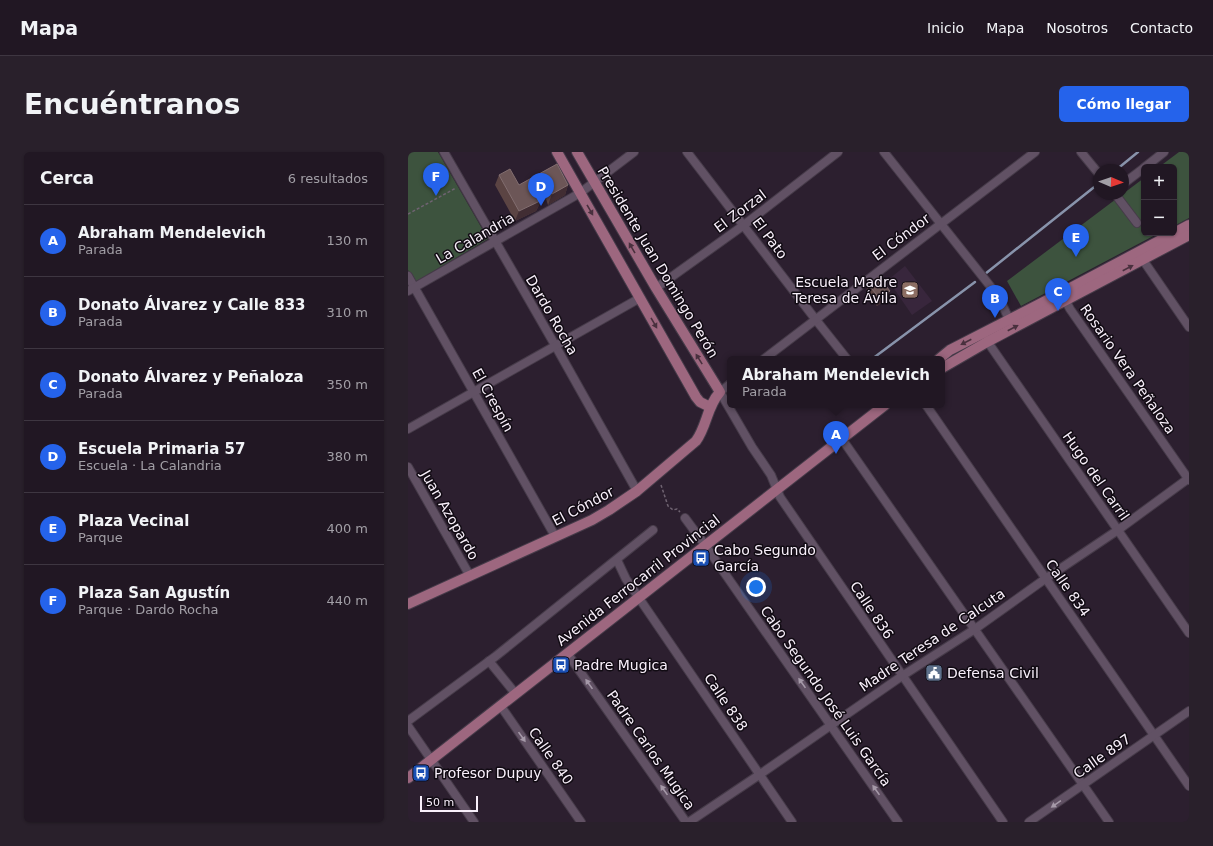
<!DOCTYPE html>
<html lang="es">
<head>
<meta charset="utf-8">
<style>
  body { margin:0; font-family:"DejaVu Sans",sans-serif; background:#29202b; color:#f1f3f6 }
  .controls { position:absolute; right:12px; top:12px; display:grid; overflow:hidden; border-radius:6px; box-shadow:0 1px 3px #0004 }
  .controls button { width:36px; height:36px; display:grid; place-items:center; padding:0; border:0; border-bottom:1px solid #3e3641; background:#211723; color:#f1f3f6; font:20px sans-serif }
  .compass { position:absolute; left:685px; top:12px; width:36px; height:36px; border-radius:50%; background:#211723; box-shadow:0 1px 3px #0004; rotate:92deg }
  .scale { position:absolute; left:12px; bottom:10px; width:58px; box-sizing:border-box; padding-left:4px; border:2px solid #f9f0fb; border-top:0; font-size:11px; line-height:14px; white-space:nowrap; color:#f9f0fb; -webkit-text-stroke:3px #110b13; paint-order:stroke }
  .you { position:absolute; left:348px; top:435px; width:14px; height:14px; margin:-10px; border:3px solid #fff; border-radius:50%; background:#1a73e8; box-shadow:0 0 0 6px #1a73e833 }
  .badge { display:grid; place-items:center; width:26px; height:26px; border-radius:50%; background:#2563eb; color:#fff; font-size:13px; font-weight:700 }
  .pin { position:absolute; translate:-50% -33px; filter:drop-shadow(0 1px 2px #0008) }
  .pin::after { content:''; position:absolute; top:21px; width:14px; height:12px; background:inherit; clip-path:polygon(0 0,100% 0,50% 100%) }
  .popup { position:absolute; left:319px; top:204px; width:218px; height:52px; box-sizing:border-box; display:grid; place-content:center; border-radius:6px; background:#211723; filter:drop-shadow(0 1px 3px #0005); font-size:13px; white-space:nowrap; color:#a29fa6 }
  .popup b { font-size:15px; color:#f1f3f6 }
  .popup::after { content:''; position:absolute; left:50%; top:100%; margin-left:-8px; border:8px solid transparent; border-top-color:#211723 }
  .list { margin:0; padding:0; list-style:none }
  h2 { display:flex; justify-content:space-between; align-items:center; height:52px; margin:0; padding:0 16px; font-size:17px }
  h2 small { font-size:13px; font-weight:400; color:#a29fa6 }
  .list li { display:grid; grid-template-columns:26px 1fr auto; gap:12px; align-items:center; box-sizing:border-box; height:72px; padding:0 16px; border-top:1px solid #3e3641 }
  .list b { display:block; font-size:15px; white-space:nowrap }
  .list p { margin:0; font-size:13px; white-space:nowrap; color:#a29fa6 }
  .list em { font-size:13px; font-style:normal; color:#a29fa6 }
  .map { position:relative; flex:none; width:781px; height:670px; overflow:hidden; border-radius:6px }
  header { display:flex; align-items:center; gap:24px; box-sizing:border-box; height:56px; padding:0 20px; background:#211723; border-bottom:1px solid #3e3641 }
  header strong { font-size:19px }
  nav { display:flex; gap:22px; margin-inline-start:auto; font-size:14px }
  .intro { display:flex; align-items:center; justify-content:space-between; box-sizing:border-box; height:96px; padding:0 24px }
  h1 { margin:0; font-size:28px }
  .button { padding:10px 18px; border-radius:6px; background:#2563eb; color:#fff; font-size:14px; font-weight:700 }
  main { display:flex; gap:24px; padding:0 24px }
  aside { flex:1; background:#211723; border-radius:6px; box-shadow:0 1px 3px #0004 }
  .map>svg:first-child { display:block }
  .built { fill:#38263c }
  .green { fill:#3d533e }
  .lines { fill:none; stroke-linecap:round; stroke-linejoin:round }
  .stream { stroke:#8893ab; stroke-width:2.5 }
  .minor-casing { stroke:#463b49; stroke-width:10 }
  .major-casing { stroke:#463b49; stroke-width:12 }
  .path { stroke:#6f6371; stroke-width:1.5; stroke-dasharray:3 2; stroke-linecap:butt }
  .minor { stroke:#615164; stroke-width:8 }
  .major { stroke:#9d677f; stroke-width:10 }
  .wall { fill:#5b4443 }
  .shaded-wall { fill:#412d33 }
  .building { fill:#6c5657; stroke:#826e70 }
  .oneway { fill:#49303e }
  .oneway2 { fill:#a599a8 }
  .labels { text-anchor:middle; stroke-width:3; stroke-linejoin:round; paint-order:stroke }
  .street-label { font-size:14px; fill:#f9f0fb; stroke:#110b13 }
  .poi-label { font-size:14px; fill:#f9f0fb; stroke:#110b13; text-anchor:start }
</style>
</head>
<body>
<header>
<strong>Mapa</strong>
<nav><a>Inicio</a><a>Mapa</a><a>Nosotros</a><a>Contacto</a></nav>
</header>
<div class="intro"><h1>Encuéntranos</h1><a class="button">Cómo llegar</a></div>
<main>
<aside>
<h2>Cerca<small>6 resultados</small></h2>
<ul class="list">
<li><span class="badge">A</span><div><b>Abraham Mendelevich</b><p>Parada</p></div><em>130 m</em></li>
<li><span class="badge">B</span><div><b>Donato Álvarez y Calle 833</b><p>Parada</p></div><em>310 m</em></li>
<li><span class="badge">C</span><div><b>Donato Álvarez y Peñaloza</b><p>Parada</p></div><em>350 m</em></li>
<li><span class="badge">D</span><div><b>Escuela Primaria 57</b><p>Escuela · La Calandria</p></div><em>380 m</em></li>
<li><span class="badge">E</span><div><b>Plaza Vecinal</b><p>Parque</p></div><em>400 m</em></li>
<li><span class="badge">F</span><div><b>Plaza San Agustín</b><p>Parque · Dardo Rocha</p></div><em>440 m</em></li>
</ul>
</aside>
<div class="map">
<svg width="781" height="670" viewBox="0 0 781 670">
  <rect width="100%" height="100%" fill="#2c1f2f"/>
  <polygon class="built" points="497,114 524,149 504,163 480,128"/>
  <g class="green">
    <polygon points="0,0 30,0 80,87 7,130 0,118"/>
    <polygon points="771,0 781,0 781,66 766,74 766,15 751,15"/>
    <polygon points="736,26 736,81 751,81 613,154 599,129"/>
  </g>
  <g class="lines">
    <g class="stream">
      <polyline points="708,18 730,0"/>
      <polyline points="577,122 690,32"/>
      <polyline points="464,207 567,130"/>
    </g>
    <defs>
      <g id="minor">
        <polyline points="36,0 147,193 229,339"/>
        <polyline points="279,0 408,168 439,207"/>
        <polyline points="476,0 590,144 601,167"/>
        <polyline points="673,0 691,22"/>
        <polyline points="737,15 756,0"/>
        <polyline points="715,32 736,16"/>
        <polyline points="707,42 729,71"/>
        <polyline points="735,108 781,175"/>
        <polyline points="0,124 147,384"/>
        <polyline points="248,136 336,73 430,0"/>
        <polyline points="0,139 172,41 226,0"/>
        <polyline points="655,144 662,157 781,328"/>
        <polyline points="577,186 781,481"/>
        <polyline points="356,207 627,0"/>
        <polyline points="322,232 312,240 344,295 363,323 372,345 595,670"/>
        <polyline points="518,253 781,634"/>
        <polyline points="0,277 232,146"/>
        <polyline points="434,287 701,670"/>
        <polyline points="0,315 62,424"/>
        <polyline points="277,366 297,393 490,670"/>
        <polyline points="209,408 218,427 384,670"/>
        <polyline points="159,501 278,670"/>
        <polyline points="81,509 107,541"/>
        <polyline points="92,553 173,670"/>
        <polyline points="0,569 88,504 245,378"/>
        <polyline points="0,574 66,670"/>
        <polyline points="281,670 351,623 494,524 567,477 637,427 710,378 781,326"/>
        <polyline points="621,670 781,559"/>
      </g>
      <g id="major">
        <polyline points="149,0 288,245 292,250 302,255"/>
        <polyline points="766,81 781,73"/>
        <polyline points="531,207 542,198 653,141 766,81"/>
        <polyline points="534,216 579,190 781,83"/>
        <path d="M0,452L184,368L201,358L229,339L288,289C299,274 299,254 312,240L248,136L169,0"/>
        <polyline points="0,626 477,253"/>
      </g>
    </defs>
    <use href="#minor" class="minor-casing"/>
    <use href="#major" class="major-casing"/>
    <g class="path">
      <polyline points="0,62 48,36"/>
      <polyline points="253,333 260,354 265,358 269,357 272,360"/>
    </g>
    <use href="#minor" class="minor"/>
    <use href="#major" class="major"/>
  </g>
  <g class="wall">
    <polygon points="91,23 111,33 160,33 157,43 140,53 138,47 132,51 128,59 107,69 87,33"/>
    <polygon points="460,132 479,147 469,154 458,140"/>
  </g>
  <g class="shaded-wall">
    <polygon points="160,33 157,43 140,53 144,42"/>
    <polygon points="141,37 138,47 132,51 128,59 107,69 111,59 129,44"/>
    <polygon points="482,139 479,147 469,154 472,147"/>
  </g>
  <g class="building">
    <polygon points="149,12 160,33 144,42 141,37 129,44 132,49 111,59 91,23 102,17 111,33"/>
    <polygon points="471,125 482,139 472,147 460,132"/>
  </g>
  <defs><path id="oneway-solid" d="M-6-.8H1V-3.2L6.5 0L1 3.2V.8H-6Z"/></defs>
  <g class="oneway">
    <use href="#oneway-solid" transform="translate(182 58) rotate(60)"/>
    <use href="#oneway-solid" transform="translate(224 96) rotate(-120)"/>
    <use href="#oneway-solid" transform="translate(720 116) rotate(-28)"/>
    <use href="#oneway-solid" transform="translate(246 171) rotate(60)"/>
    <use href="#oneway-solid" transform="translate(605 176) rotate(-28)"/>
    <use href="#oneway-solid" transform="translate(558 190) rotate(153)"/>
    <use href="#oneway-solid" transform="translate(291 207) rotate(-122)"/>
  </g>
  <g class="oneway2">
    <use href="#oneway-solid" transform="translate(394 531) rotate(-125)"/>
    <use href="#oneway-solid" transform="translate(181 532) rotate(-125)"/>
    <use href="#oneway-solid" transform="translate(114 585) rotate(55)"/>
    <use href="#oneway-solid" transform="translate(256 638) rotate(-125)"/>
    <use href="#oneway-solid" transform="translate(468 638) rotate(-125)"/>
    <use href="#oneway-solid" transform="translate(648 652) rotate(145)"/>
  </g>
  <defs>
    <symbol id="school-square" viewBox="-11 -11 22 22"><rect x="-9" y="-9" width="18" height="18" rx="4" fill="#8d6e63" stroke="#110b13"/><path d="M0-5L7-2L0 1L-7-2ZM-4 1L0 2.5L4 1V4Q0 6-4 4Z" fill="#fff"/></symbol>
    <symbol id="bus-square" viewBox="-11 -11 22 22"><rect x="-9" y="-9" width="18" height="18" rx="4" fill="#1a4fb4" stroke="#110b13"/><path d="M-5-6H5V4H4V6H2V4H-2V6H-4V4H-5ZM-3.5-4V0h7V-4ZM-3.5 1.2v1.5H-2V1.2ZM2 1.2v1.5H3.5V1.2Z" fill="#fff"/></symbol>
    <symbol id="civic-square" viewBox="-11 -11 22 22"><rect x="-9" y="-9" width="18" height="18" rx="4" fill="#5c6f8a" stroke="#110b13"/><path d="M-.6-6.5H3V-4.5H.6V-3L4-1V1h2V6H-6V1h2V-1L-.6-3ZM-1.2 2.5V6h2.4V2.5Z" fill="#fff"/></symbol>
  </defs>
  <g fill-rule="evenodd">
    <use href="#school-square" x="492" y="128" width="20" height="20"/>
    <use href="#bus-square" x="283" y="396" width="20" height="20"/>
    <use href="#bus-square" x="143" y="503" width="20" height="20"/>
    <use href="#civic-square" x="516" y="511" width="20" height="20"/>
    <use href="#bus-square" x="3" y="611" width="20" height="20"/>
  </g>
  <g class="labels">
    <g class="street-label">
      <text transform="translate(332 59) rotate(-37)" y="5">El Zorzal</text>
      <text transform="translate(493 85) rotate(-37)" y="5">El Cóndor</text>
      <text transform="translate(67 86) rotate(-30)" y="5">La Calandria</text>
      <text transform="translate(362 86) rotate(53)" y="5">El Pato</text>
      <text transform="translate(250 110) rotate(59)" y="5">Presidente Juan Domingo Perón</text>
      <text transform="translate(144 163) rotate(60)" y="5">Dardo Rocha</text>
      <text transform="translate(720 217) rotate(55)" y="5">Rosario Vera Peñaloza</text>
      <text transform="translate(85 248) rotate(61)" y="5">El Crespín</text>
      <text transform="translate(688 324) rotate(55)" y="5">Hugo del Carril</text>
      <text transform="translate(175 354) rotate(-28)" y="5">El Cóndor</text>
      <text transform="translate(42 363) rotate(60)" y="5">Juan Azopardo</text>
      <text transform="translate(230 428) rotate(-38)" y="5">Avenida Ferrocarril Provincial</text>
      <text transform="translate(660 436) rotate(55)" y="5">Calle 834</text>
      <text transform="translate(464 458) rotate(56)" y="5">Calle 836</text>
      <text transform="translate(524 488) rotate(-34)" y="5">Madre Teresa de Calcuta</text>
      <text transform="translate(418 544) rotate(55)" y="5">Cabo Segundo José Luis García</text>
      <text transform="translate(318 550) rotate(56)" y="5">Calle 838</text>
      <text transform="translate(243 598) rotate(55)" y="5">Padre Carlos Mugica</text>
      <text transform="translate(143 604) rotate(55)" y="5">Calle 840</text>
      <text transform="translate(694 604) rotate(-35)" y="5">Calle 897</text>
    </g>
    <g class="poi-label">
      <text x="489" y="135" text-anchor="end">Escuela Madre<tspan x="489" dy="16">Teresa de Ávila</tspan></text>
      <text x="306" y="403">Cabo Segundo<tspan x="306" dy="16">García</tspan></text>
      <text x="166" y="518">Padre Mugica</text>
      <text x="539" y="526">Defensa Civil</text>
      <text x="26" y="626">Profesor Dupuy</text>
    </g>
  </g>
</svg>
<div class="controls">
<button>+</button>
<button>−</button>
</div>
<svg class="compass" viewBox="-18 -18 36 36"><path d="M0-13l5 13h-10z" fill="#e53935"/><path d="M0 13l5-13h-10z" fill="#a29fa6"/></svg>
<div class="scale">50 m</div>
<div class="you"></div>
<div class="pin badge" style="left:428px;top:302px">A</div>
<div class="popup"><b>Abraham Mendelevich</b>Parada</div>
<div class="pin badge" style="left:587px;top:166px">B</div>
<div class="pin badge" style="left:650px;top:159px">C</div>
<div class="pin badge" style="left:133px;top:54px">D</div>
<div class="pin badge" style="left:668px;top:105px">E</div>
<div class="pin badge" style="left:28px;top:44px">F</div>
</div>
</main>
</body>
</html>
